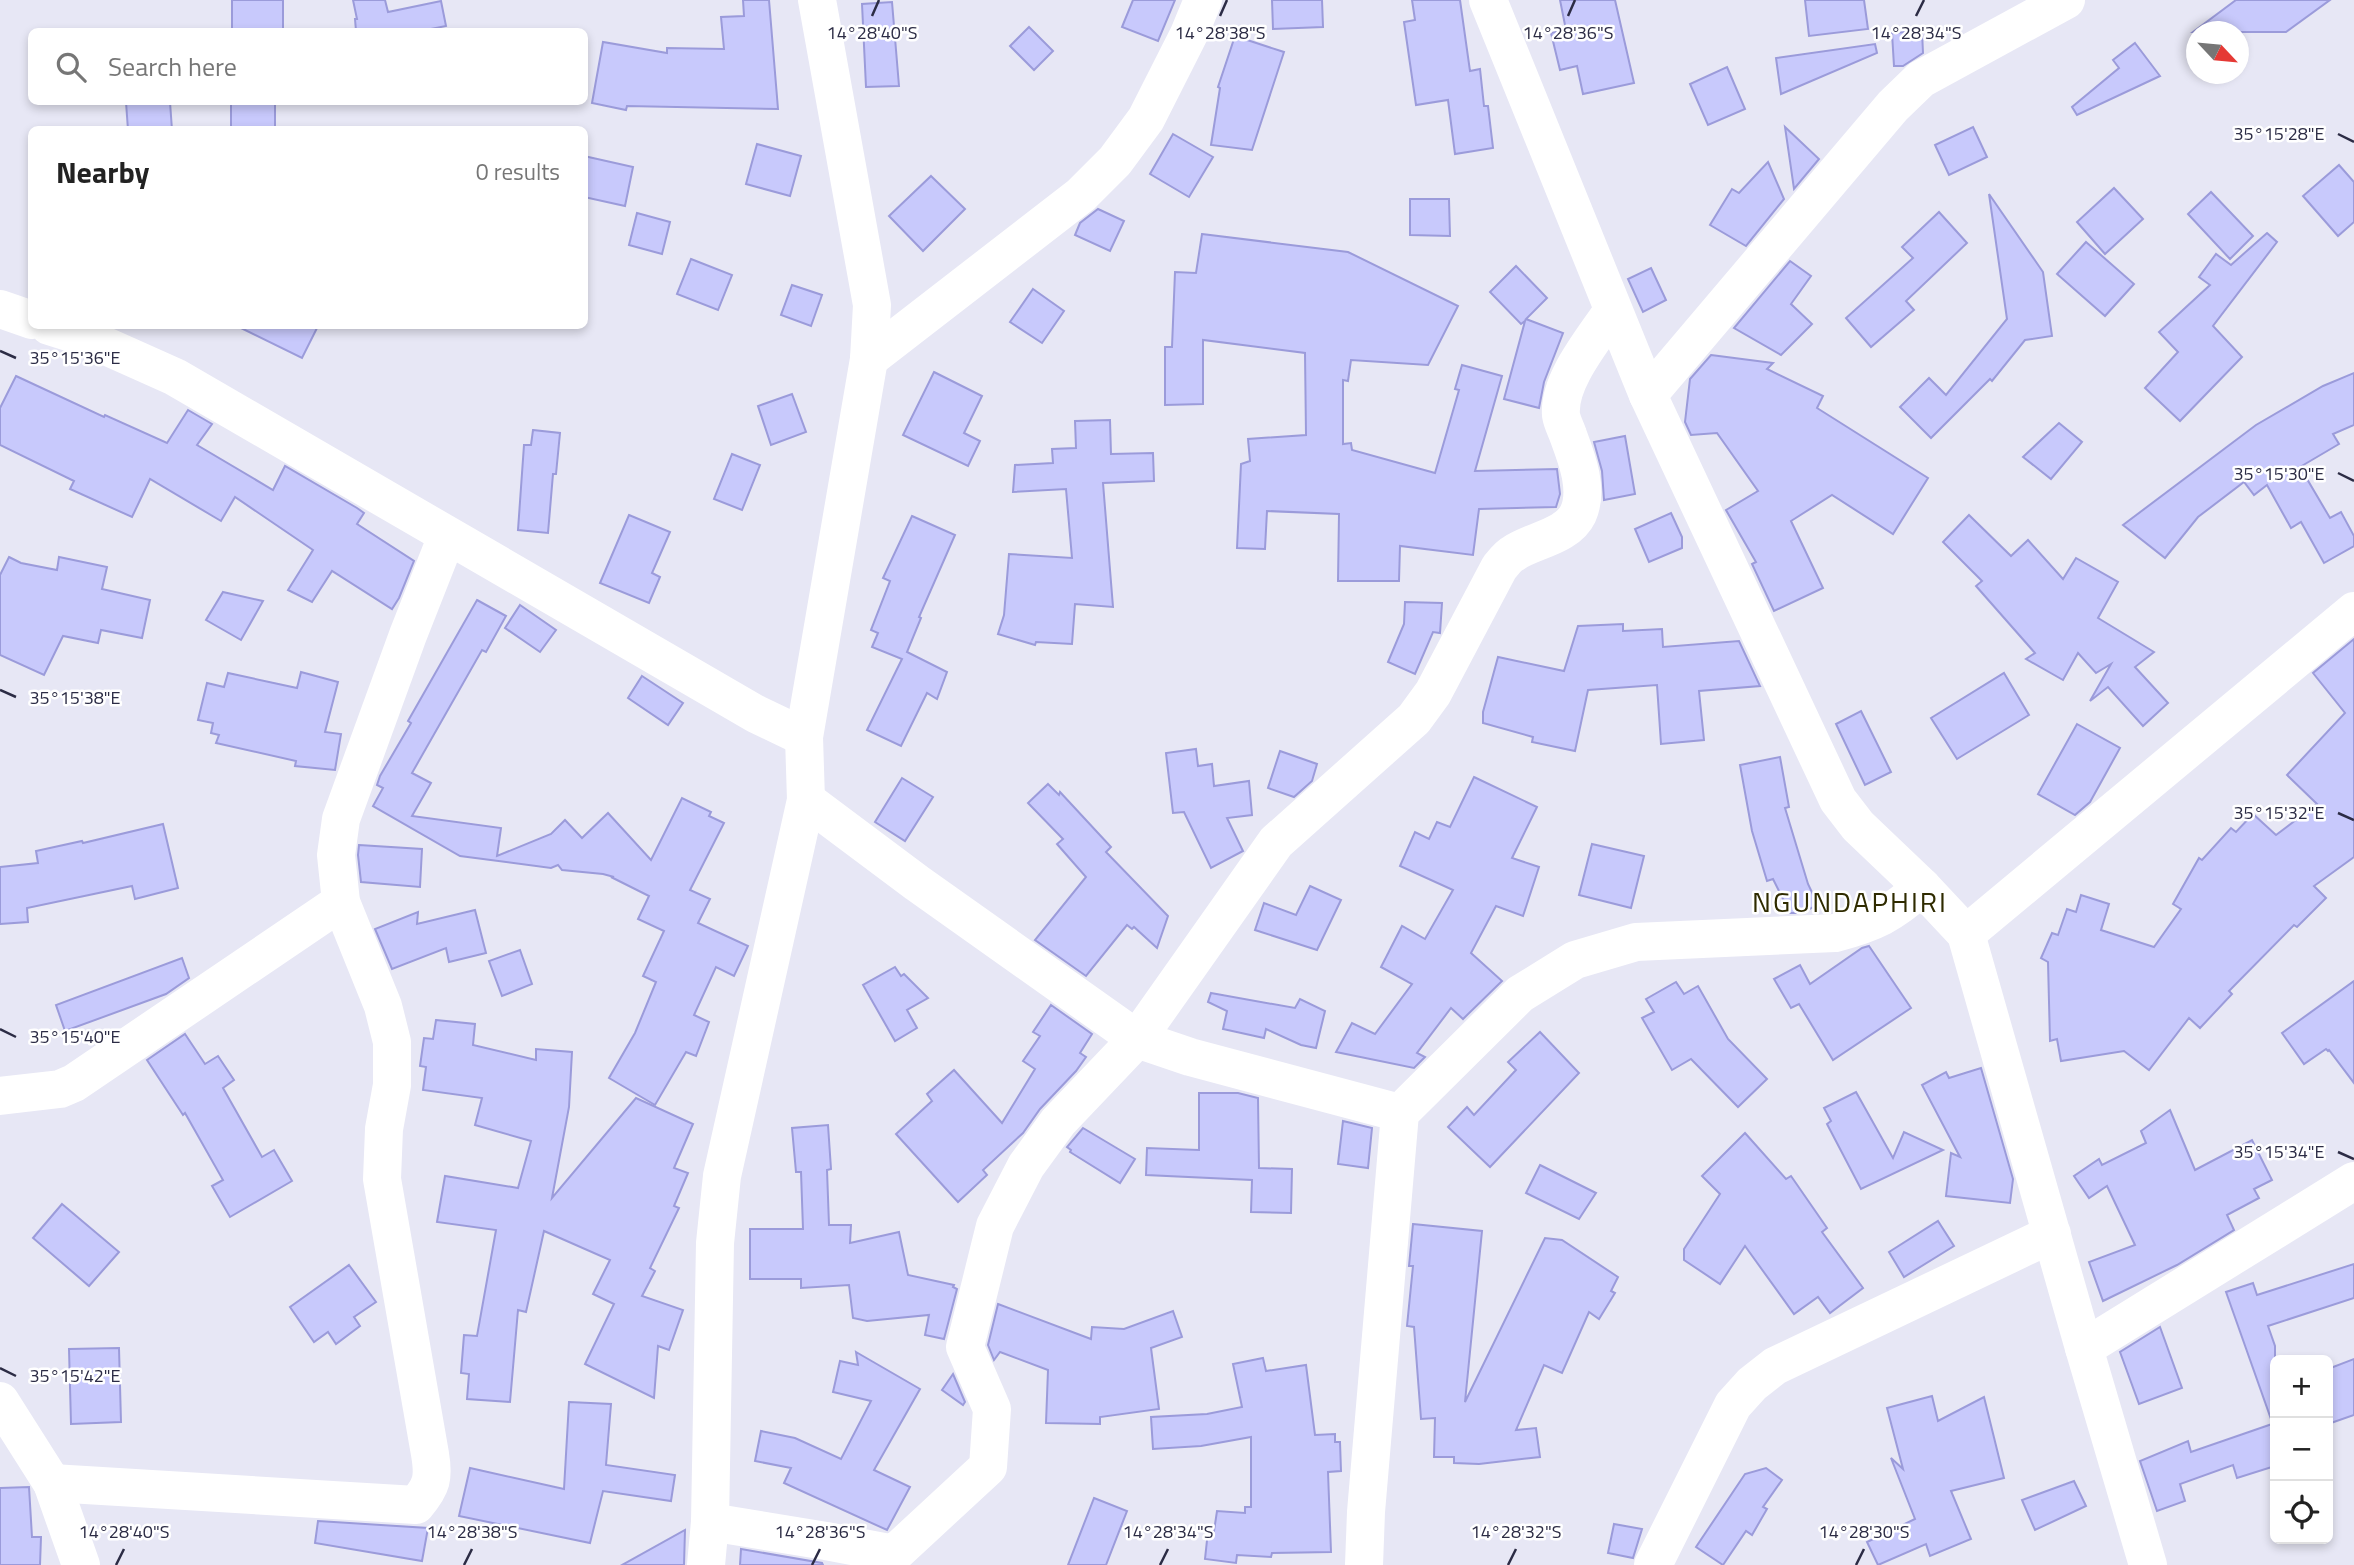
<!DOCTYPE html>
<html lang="en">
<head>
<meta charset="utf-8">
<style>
  body { margin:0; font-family:"Titillium Web",sans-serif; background:#f6f6f6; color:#222 }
  .controls { position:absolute; right:21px; bottom:21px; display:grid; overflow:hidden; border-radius:10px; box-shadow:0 4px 10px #0003 }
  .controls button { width:63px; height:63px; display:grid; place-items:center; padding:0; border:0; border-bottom:2px solid #e0e0e0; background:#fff; color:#222; font:35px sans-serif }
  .compass { position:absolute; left:2186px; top:21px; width:63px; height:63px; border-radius:50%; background:#fff; box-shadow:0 4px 10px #0003; rotate:116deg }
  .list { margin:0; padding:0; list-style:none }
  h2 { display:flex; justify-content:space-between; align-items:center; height:91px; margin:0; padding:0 28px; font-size:30px }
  h2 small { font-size:23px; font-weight:400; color:#767676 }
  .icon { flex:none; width:38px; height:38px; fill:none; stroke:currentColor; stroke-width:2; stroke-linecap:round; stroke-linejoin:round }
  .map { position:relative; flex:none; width:2354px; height:1565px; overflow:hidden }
  .search { position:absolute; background:#fff; box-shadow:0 4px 10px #0003; left:28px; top:28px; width:560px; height:77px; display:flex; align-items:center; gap:18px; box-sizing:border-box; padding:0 24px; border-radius:10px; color:#767676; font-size:26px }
  .panel { position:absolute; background:#fff; box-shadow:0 4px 10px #0003; left:28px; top:126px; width:560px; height:203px; border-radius:10px }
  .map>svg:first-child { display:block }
  .building { fill:#c8c9fc; stroke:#9b9bda; stroke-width:2 }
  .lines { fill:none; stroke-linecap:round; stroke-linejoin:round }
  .minor { stroke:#fff; stroke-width:38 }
  .ticks { fill:none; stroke:#2c2c45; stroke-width:2.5 }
  .labels { text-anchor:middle; stroke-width:5; stroke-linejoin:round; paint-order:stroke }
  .quarter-label { font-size:28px; letter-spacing:2px; fill:#2f2b00; stroke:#fff }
  .ticks-label { font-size:18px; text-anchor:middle; fill:#2c2c45; stroke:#fff; stroke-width:5; stroke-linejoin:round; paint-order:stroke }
</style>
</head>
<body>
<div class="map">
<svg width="2354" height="1565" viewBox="0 0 2354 1565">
  <rect width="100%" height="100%" fill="#e7e7f5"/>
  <g class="building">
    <rect x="232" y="0" width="51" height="32"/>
    <polygon points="353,0 385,0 388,12 441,1 446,26 421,31 356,31 355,19 357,19"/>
    <polygon points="743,0 769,0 778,109 627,106 626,110 592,103 603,42 667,53 667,48 724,49 721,17 744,16"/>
    <polygon points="1133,0 1175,0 1158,41 1122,27"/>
    <polygon points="1272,0 1322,0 1323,27 1273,29"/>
    <polygon points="1412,0 1460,0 1470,71 1480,69 1484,106 1488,106 1493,148 1455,154 1448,100 1416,105 1404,22 1415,20"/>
    <polygon points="1560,0 1615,0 1634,83 1583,94 1577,66 1560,70 1551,33 1566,30"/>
    <polygon points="1805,0 1864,0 1868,29 1809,36"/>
    <polygon points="2236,0 2330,0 2286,32 2193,32"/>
    <polygon points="892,2 899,86 866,87 862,4"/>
    <polygon points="1029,27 1053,51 1034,70 1010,46"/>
    <polygon points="1922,31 1923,53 1903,66 1894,66 1892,33"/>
    <polygon points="1235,36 1284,52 1252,150 1211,145 1220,88 1218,87"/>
    <polygon points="2135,43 2160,76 2077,115 2072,107 2119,68 2113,60"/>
    <polygon points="1875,44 1877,53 1781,94 1776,58"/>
    <polygon points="1727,67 1745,109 1708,125 1690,84"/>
    <polygon points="126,102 170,102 172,130 128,130"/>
    <rect x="231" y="102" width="44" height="28"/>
    <polygon points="1785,127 1819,159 1794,189"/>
    <polygon points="1973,127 1987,157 1949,175 1935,145"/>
    <polygon points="1173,134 1213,157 1189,197 1150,174"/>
    <polygon points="757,144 801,156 790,196 746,184"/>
    <polygon points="584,156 633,167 625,206 584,197"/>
    <polygon points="1768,162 1784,199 1746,246 1710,225 1732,189 1739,193"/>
    <polygon points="2339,165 2354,182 2354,222 2338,236 2303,196"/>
    <polygon points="931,176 965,209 923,251 889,216"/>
    <polygon points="2114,188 2143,219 2105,254 2077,222"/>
    <polygon points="2211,192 2253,236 2230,259 2188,214"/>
    <polygon points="1989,194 2043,272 2052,336 2025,340 1992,381 1990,379 1931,438 1900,407 1929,378 1946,395 2007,319"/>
    <polygon points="1410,199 1449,199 1450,236 1410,235"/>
    <polygon points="1098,209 1124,221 1110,251 1075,235 1080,223"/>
    <polygon points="1939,212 1967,243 1906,301 1914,310 1871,347 1846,318 1913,258 1902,247"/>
    <polygon points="637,213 670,222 662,254 629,245"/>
    <polygon points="2267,233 2277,242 2213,326 2242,357 2180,421 2145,388 2178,352 2159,332 2210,285 2199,277 2216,254 2231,265"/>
    <polygon points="1202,234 1348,252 1458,306 1428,365 1351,360 1348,381 1343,380 1343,444 1351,443 1352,450 1435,473 1459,390 1455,389 1462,365 1502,376 1475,471 1557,469 1560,494 1556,507 1479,509 1473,555 1400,546 1399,581 1338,581 1339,514 1267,511 1265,549 1237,548 1241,464 1250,461 1248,439 1306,435 1305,353 1203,340 1203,404 1165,405 1165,347 1172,347 1175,272 1196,273"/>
    <polygon points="2086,242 2134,284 2105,316 2057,274"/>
    <polygon points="691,259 732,275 718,310 677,294"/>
    <polygon points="1790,261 1811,276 1791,304 1812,324 1781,355 1734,328"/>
    <polygon points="1516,266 1547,298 1526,319 1563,333 1544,382 1539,408 1504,399 1525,321 1521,324 1490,292"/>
    <polygon points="1651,268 1666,300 1643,312 1628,279"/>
    <polygon points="792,285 822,295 811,326 781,315"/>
    <polygon points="1033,289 1064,311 1042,343 1010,322"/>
    <polygon points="237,326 318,326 302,358"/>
    <polygon points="1711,355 1773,363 1767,369 1823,396 1817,408 1928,478 1893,534 1832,495 1791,521 1823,588 1774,611 1752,564 1756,562 1726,510 1758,491 1717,433 1691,435 1685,422 1690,379"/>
    <polygon points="934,372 982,396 964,433 980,441 968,466 903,435"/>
    <polygon points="2354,373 2354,425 2333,434 2339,444 2300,467 2330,518 2341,512 2354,536 2354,546 2324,563 2301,522 2291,528 2267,485 2254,495 2244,482 2198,517 2165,558 2123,525 2256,425 2323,386"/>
    <polygon points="16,376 104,417 105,415 167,443 188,410 212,424 197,445 273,490 285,466 357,508 364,513 357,524 414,561 399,598 392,609 332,571 312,602 288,590 313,550 235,497 221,521 150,479 132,517 70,489 74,481 0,445 0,408"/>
    <polygon points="792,394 806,432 771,445 758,406"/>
    <polygon points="1110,420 1111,454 1153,453 1154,481 1103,483 1113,607 1075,604 1072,644 1036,642 1035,645 998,634 1004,615 1009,554 1072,558 1066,489 1013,492 1015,465 1053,463 1052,449 1076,448 1075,421"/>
    <polygon points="2059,423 2082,442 2051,479 2023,457"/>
    <polygon points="533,430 560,433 556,474 553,474 548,533 518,530 524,445 531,445"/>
    <polygon points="1625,436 1635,494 1604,500 1602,471 1594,442"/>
    <polygon points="732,454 760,465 742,510 714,499"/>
    <polygon points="1671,513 1682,537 1682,548 1649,562 1635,529"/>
    <polygon points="629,515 670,532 652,573 660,577 649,603 600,583"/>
    <polygon points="1969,515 2011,556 2028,540 2063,579 2076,558 2118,582 2098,618 2154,652 2135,667 2168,703 2143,726 2108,687 2090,701 2111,664 2096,673 2078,653 2063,680 2026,659 2035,653 1976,586 1982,581 1943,542"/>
    <polygon points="912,516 955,535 919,617 921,618 907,652 947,672 937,699 927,693 901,746 867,730 902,659 872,647 878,633 871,630 890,581 883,578"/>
    <polygon points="9,557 21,563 57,570 59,557 107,567 102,589 150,600 142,638 101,630 98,643 63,636 44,675 0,655 0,575"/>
    <polygon points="223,592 263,601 241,640 206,620"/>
    <polygon points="477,600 506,616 486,652 482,650 412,773 431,783 412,816 501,828 497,856 551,834 565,820 582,838 608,813 651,860 682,798 711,812 709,816 724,823 690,890 710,899 698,923 748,946 734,976 716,967 694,1015 709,1022 696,1056 686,1052 655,1105 609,1078 635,1033 656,982 643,976 664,931 638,919 649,896 611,877 614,877 603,874 562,870 558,865 551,868 460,856 373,806 383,788 377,785 380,776 411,723 408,721"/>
    <polygon points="1405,602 1442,603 1440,633 1433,632 1415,674 1388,662 1404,624"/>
    <polygon points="520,605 556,630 540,652 505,628"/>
    <polygon points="1623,624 1623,631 1662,629 1663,647 1739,641 1760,686 1699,691 1704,740 1661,744 1657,685 1588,690 1575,751 1532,742 1533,737 1483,723 1483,712 1498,657 1564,671 1578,626"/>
    <polygon points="2354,639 2354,857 2314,886 2326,898 2297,927 2294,925 2229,991 2232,994 2200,1028 2189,1018 2149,1070 2124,1051 2061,1061 2057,1039 2050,1041 2048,962 2041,958 2052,933 2058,935 2067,909 2076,912 2081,895 2109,904 2101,930 2154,947 2181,909 2173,904 2199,858 2202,860 2231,828 2236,832 2253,814 2276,835 2317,804 2287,775 2345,713 2313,673"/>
    <polygon points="301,672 338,682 325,732 341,734 335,770 295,766 296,761 216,743 219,735 211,733 213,723 198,720 207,683 224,687 228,673 297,688"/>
    <polygon points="2004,673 2029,715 1957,759 1931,718"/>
    <polygon points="642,676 683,703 668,725 628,698"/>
    <polygon points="1861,711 1891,772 1865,785 1836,724"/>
    <polygon points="2077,724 2120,748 2090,802 2075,815 2038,794"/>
    <polygon points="1196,749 1198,766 1212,764 1214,786 1249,781 1252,815 1227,818 1243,851 1211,868 1184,812 1173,813 1166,753"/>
    <polygon points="1280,751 1317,764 1312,781 1294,797 1268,788"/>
    <polygon points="1780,757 1789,807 1785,808 1808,884 1818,905 1801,913 1790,913 1773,879 1767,881 1752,831 1740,765"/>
    <polygon points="1474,777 1537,807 1512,858 1539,867 1523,916 1496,906 1471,953 1502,981 1463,1019 1451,1008 1417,1053 1425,1057 1414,1068 1336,1052 1352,1023 1375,1034 1412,984 1381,967 1402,926 1425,939 1453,890 1400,866 1415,832 1429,839 1437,822 1450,827"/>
    <polygon points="902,778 933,797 905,841 875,822"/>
    <polygon points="1048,784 1059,795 1060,792 1111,847 1106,852 1168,916 1157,948 1134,927 1132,929 1127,925 1086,976 1035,940 1086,877 1057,844 1063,839 1028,803"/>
    <polygon points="163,824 178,888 135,899 132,886 27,908 28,922 0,924 0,867 38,863 36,851 82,841 83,843"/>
    <polygon points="1592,844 1644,856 1631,908 1579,895"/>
    <polygon points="359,845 422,849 420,887 361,882 358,855"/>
    <polygon points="1310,886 1341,900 1317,950 1255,930 1264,903 1296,915"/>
    <polygon points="475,910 486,953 449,962 446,948 392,969 375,929 418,912 417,924"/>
    <polygon points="1869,946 1911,1008 1833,1060 1799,1004 1791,1008 1774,979 1800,965 1810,984 1862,948"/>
    <polygon points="520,950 532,984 502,996 489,961"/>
    <polygon points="182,958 189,978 166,994 65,1031 56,1005"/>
    <polygon points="895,967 901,976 904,974 928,998 907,1010 917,1028 895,1041 863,985"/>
    <polygon points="2354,981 2354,1083 2329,1050 2328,1051 2326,1049 2304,1064 2282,1033"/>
    <polygon points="1676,982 1684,994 1698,986 1728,1039 1767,1079 1738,1107 1691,1059 1672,1070 1642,1018 1654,1012 1646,999"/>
    <polygon points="1211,993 1295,1008 1300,999 1325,1011 1316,1048 1301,1045 1266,1029 1264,1038 1223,1029 1227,1011 1208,1002"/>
    <polygon points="1051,1005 1092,1034 1080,1053 1086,1057 1076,1071 1040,1109 1023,1133 983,1170 987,1175 958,1202 896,1134 932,1101 927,1094 954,1070 1002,1123 1035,1069 1023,1061 1040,1036 1033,1032"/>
    <polygon points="436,1020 475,1024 473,1045 536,1060 536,1049 572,1052 569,1107 552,1198 636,1098 693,1124 674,1168 688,1173 674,1206 679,1208 650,1268 655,1271 642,1296 683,1310 669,1350 658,1346 654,1398 585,1364 614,1304 593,1294 610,1260 544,1231 526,1312 518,1310 510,1402 467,1399 469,1374 461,1373 464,1335 477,1336 496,1230 437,1222 445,1176 518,1188 531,1141 475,1125 482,1098 423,1090 426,1067 420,1066 424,1038 433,1039"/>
    <polygon points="1540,1032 1579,1073 1490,1167 1448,1127 1467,1107 1474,1115 1516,1070 1508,1062"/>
    <polygon points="185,1034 205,1064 218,1056 234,1080 223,1088 262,1157 274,1150 292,1181 230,1217 212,1186 223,1180 185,1113 183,1115 147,1060"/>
    <polygon points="1981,1068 2013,1179 2010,1203 1946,1196 1951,1153 1960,1157 1922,1085 1946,1072 1949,1078"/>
    <polygon points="1856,1092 1893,1158 1904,1132 1943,1150 1861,1189 1827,1124 1831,1121 1824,1108"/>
    <polygon points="1199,1093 1238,1093 1258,1098 1259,1168 1292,1169 1291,1213 1251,1212 1252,1180 1146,1175 1147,1148 1199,1150"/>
    <polygon points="2170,1110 2195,1170 2252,1140 2272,1180 2254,1189 2259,1198 2227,1215 2234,1230 2177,1265 2103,1301 2089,1262 2135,1245 2107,1186 2089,1198 2074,1176 2099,1159 2102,1165 2146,1143 2141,1131"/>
    <polygon points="1343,1121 1372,1128 1368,1168 1338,1164"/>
    <polygon points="828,1125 831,1169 827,1170 829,1225 851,1225 850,1243 899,1232 908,1275 954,1285 953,1287 957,1289 944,1339 925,1335 929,1315 867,1321 853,1318 849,1285 801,1288 801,1279 750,1279 750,1229 803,1229 801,1172 796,1172 792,1128"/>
    <polygon points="1083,1128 1135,1159 1120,1183 1070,1152 1071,1150 1067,1147"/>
    <polygon points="1745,1133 1786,1179 1791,1176 1827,1228 1822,1232 1863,1288 1830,1313 1818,1297 1794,1314 1745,1246 1720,1284 1684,1260 1684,1249 1720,1194 1702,1176"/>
    <polygon points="1540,1165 1596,1193 1579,1219 1526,1193"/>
    <polygon points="62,1204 119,1252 89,1286 33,1238"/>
    <polygon points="1938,1221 1954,1246 1904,1277 1889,1252"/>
    <polygon points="1413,1224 1482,1231 1465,1402 1545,1238 1562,1240 1618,1277 1611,1291 1615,1293 1599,1319 1589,1312 1562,1373 1544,1365 1516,1430 1536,1428 1540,1457 1479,1464 1454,1463 1454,1457 1434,1457 1435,1418 1421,1419 1414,1327 1407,1326 1413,1266 1409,1266"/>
    <polygon points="2354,1264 2354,1298 2268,1326 2275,1346 2275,1418 2271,1419 2226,1292 2253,1283 2257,1295"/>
    <polygon points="349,1265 376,1302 354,1317 360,1326 336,1344 328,1332 314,1342 290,1307"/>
    <polygon points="998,1304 1091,1339 1092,1327 1124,1329 1173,1311 1182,1337 1151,1348 1159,1409 1100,1417 1100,1424 1046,1423 1048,1370 1000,1352 994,1360 988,1345"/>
    <polygon points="2160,1327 2182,1388 2139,1404 2120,1352"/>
    <polygon points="119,1348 121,1422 71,1424 69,1349"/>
    <polygon points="856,1352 920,1389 874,1470 910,1487 887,1530 784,1483 791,1468 755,1461 761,1431 795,1438 841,1459 871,1401 833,1392 840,1361 858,1365"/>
    <polygon points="1263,1358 1266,1371 1306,1365 1315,1435 1335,1434 1335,1442 1340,1442 1341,1471 1328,1472 1331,1552 1272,1553 1271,1557 1237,1555 1236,1563 1205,1559 1208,1531 1214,1531 1217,1511 1245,1513 1245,1507 1251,1507 1251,1437 1201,1446 1153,1449 1151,1417 1207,1414 1242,1407 1233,1364"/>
    <polygon points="2354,1359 2354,1415 2328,1424 2328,1369"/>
    <polygon points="953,1374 965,1402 963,1405 942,1390"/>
    <polygon points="1932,1396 1938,1421 1984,1397 2004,1478 1951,1491 1971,1539 1930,1556 1926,1544 1878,1565 1867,1542 1915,1519 1891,1458 1903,1469 1887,1408"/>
    <polygon points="569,1402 611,1404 606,1465 675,1475 671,1501 603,1491 590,1543 459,1516 470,1468 564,1489"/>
    <polygon points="2275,1423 2275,1466 2237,1478 2233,1465 2180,1484 2185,1501 2157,1511 2140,1461 2188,1441 2191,1452"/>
    <polygon points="1766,1468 1782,1480 1763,1507 1767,1509 1752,1535 1746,1531 1723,1565 1696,1547 1745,1474"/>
    <polygon points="2074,1481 2086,1506 2035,1530 2022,1500"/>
    <polygon points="29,1487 32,1537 41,1537 40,1565 0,1565 0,1488"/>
    <polygon points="1094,1498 1127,1511 1106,1565 1068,1565"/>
    <polygon points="318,1521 428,1528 422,1561 315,1543"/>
    <polygon points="1614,1524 1642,1529 1633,1558 1608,1553"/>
    <polygon points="685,1530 684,1565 622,1565"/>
    <polygon points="741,1549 822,1563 823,1565 740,1565"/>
  </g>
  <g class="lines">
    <g class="minor">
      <polyline points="1488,0 1648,395 1838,800 1858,826 1922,887 1966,934 2084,1348 2148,1565"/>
      <polyline points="0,309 32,320"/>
      <polyline points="49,326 90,339 175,377 756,714 804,737"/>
      <polyline points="869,359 1081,195 1115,161 1146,119 1189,34 1203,0"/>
      <polyline points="1648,395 1893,106 1921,79 2066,0"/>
      <polyline points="806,800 917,883 1137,1039 1190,1057 1400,1113"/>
      <polyline points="1966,934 2354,611"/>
      <polyline points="0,1096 60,1089 74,1083 341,902"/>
      <polyline points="2084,1348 2354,1181"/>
      <polyline points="0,1401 52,1483 81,1565"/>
      <path d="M52,1483L416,1505C432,1486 434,1478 430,1454L382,1179L384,1129L392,1085V1042L383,1006L341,902L336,855L341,819L408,635L447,536"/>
      <path d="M710,1522L826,1541L894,1554L988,1467L992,1409L965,1347L995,1226L1026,1166L1058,1122L1137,1039L1276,842L1414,719L1433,693L1499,568C1503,563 1508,556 1514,553C1533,540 1567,537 1578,514C1589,490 1577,459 1568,435C1566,429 1562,422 1561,415C1558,380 1595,338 1613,310"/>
      <polyline points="706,1565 710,1522 715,1243 722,1176 806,800 804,737 869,359 872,305 817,0"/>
      <path d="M1364,1565L1366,1512L1400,1113L1520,994L1575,960L1636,942L1835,933C1874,923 1892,914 1922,887"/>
      <polyline points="1653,1565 1733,1405 1752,1384 1775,1366 2052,1234"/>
    </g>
  </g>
  <path class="ticks" d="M872,16L879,0M1220,16L1227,0M1568,16L1575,0M1916,16L1924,0M2338,134L2354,142M0,351L16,358M2338,473L2354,481M0,690L16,697M2338,813L2354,820M0,1029L16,1037M2338,1152L2354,1159M0,1368L16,1376M116,1565L124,1549M464,1565L472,1549M812,1565L820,1549M1160,1565L1168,1549M1508,1565L1516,1549M1856,1565L1864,1549"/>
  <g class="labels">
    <g class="quarter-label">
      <text x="1850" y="912">NGUNDAPHIRI</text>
    </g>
  </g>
  <g class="ticks-label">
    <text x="872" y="39">14°28'40"S</text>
    <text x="1220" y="39">14°28'38"S</text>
    <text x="1568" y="39">14°28'36"S</text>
    <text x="1916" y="39">14°28'34"S</text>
    <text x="2279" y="140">35°15'28"E</text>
    <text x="75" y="364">35°15'36"E</text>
    <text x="2279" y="480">35°15'30"E</text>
    <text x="75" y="704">35°15'38"E</text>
    <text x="2279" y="819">35°15'32"E</text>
    <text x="75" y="1043">35°15'40"E</text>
    <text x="2279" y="1158">35°15'34"E</text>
    <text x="75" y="1382">35°15'42"E</text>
    <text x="124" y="1538">14°28'40"S</text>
    <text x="472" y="1538">14°28'38"S</text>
    <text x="820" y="1538">14°28'36"S</text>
    <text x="1168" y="1538">14°28'34"S</text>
    <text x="1516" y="1538">14°28'32"S</text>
    <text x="1864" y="1538">14°28'30"S</text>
  </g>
</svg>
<div class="controls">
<button>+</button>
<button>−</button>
<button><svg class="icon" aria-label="locate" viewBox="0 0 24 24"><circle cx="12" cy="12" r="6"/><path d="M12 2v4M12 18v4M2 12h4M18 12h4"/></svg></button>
</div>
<svg class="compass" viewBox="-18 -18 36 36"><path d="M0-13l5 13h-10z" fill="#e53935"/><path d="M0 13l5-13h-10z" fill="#767676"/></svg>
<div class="search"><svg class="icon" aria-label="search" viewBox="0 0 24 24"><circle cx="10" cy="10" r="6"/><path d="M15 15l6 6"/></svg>Search here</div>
<section class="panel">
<h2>Nearby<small>0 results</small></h2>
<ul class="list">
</ul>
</section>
</div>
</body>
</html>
